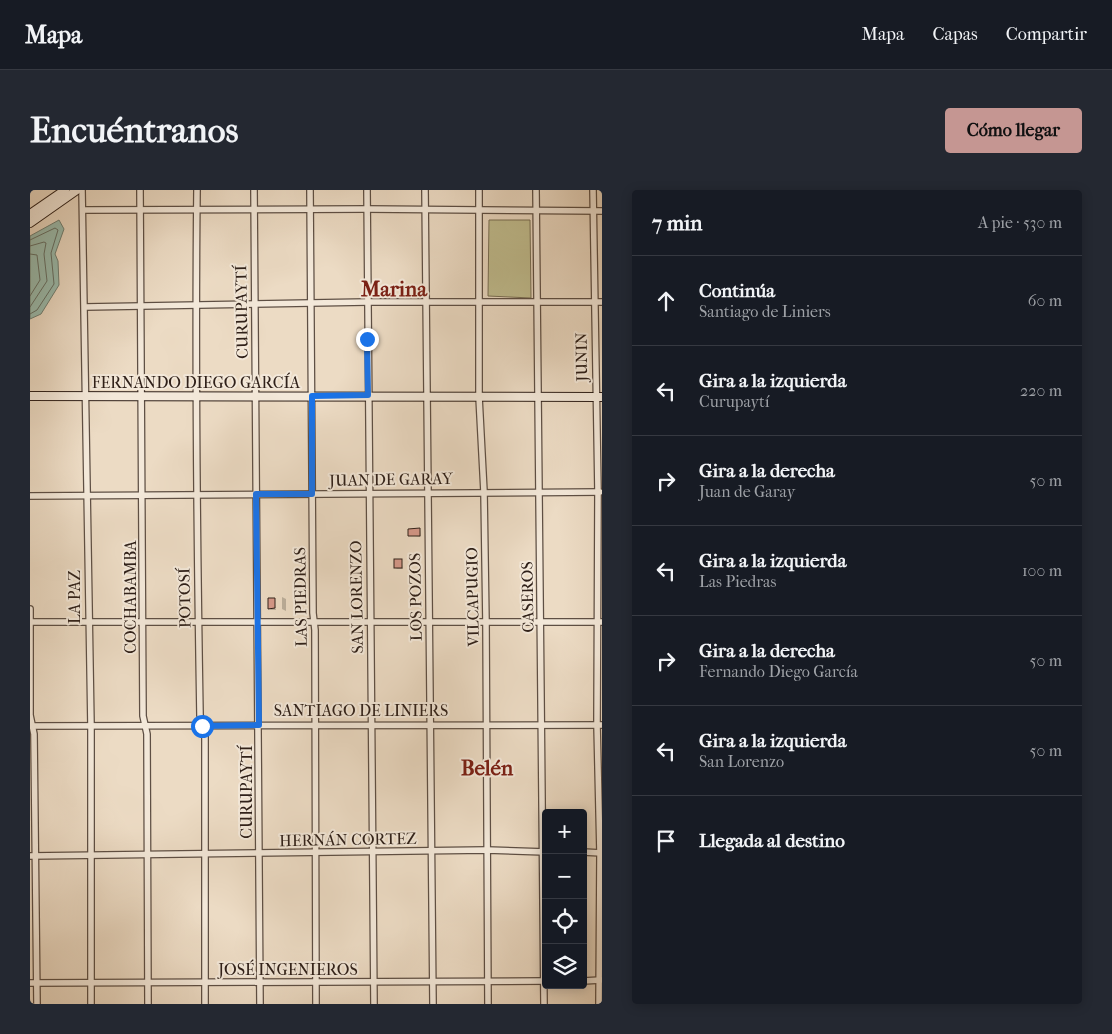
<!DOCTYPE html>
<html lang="es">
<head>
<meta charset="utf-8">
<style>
  body { margin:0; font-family:"IM FELL French Canon",serif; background:#242831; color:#f1f3f6 }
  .controls { position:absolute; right:15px; bottom:15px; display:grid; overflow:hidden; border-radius:5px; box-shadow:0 2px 12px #0003 }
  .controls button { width:45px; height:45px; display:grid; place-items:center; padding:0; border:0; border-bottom:1px solid #363941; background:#171b24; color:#f1f3f6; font:25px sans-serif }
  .stop { position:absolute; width:15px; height:15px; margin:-11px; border:4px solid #1a73e8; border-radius:50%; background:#fff }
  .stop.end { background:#1a73e8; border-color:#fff; box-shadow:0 1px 5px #0008 }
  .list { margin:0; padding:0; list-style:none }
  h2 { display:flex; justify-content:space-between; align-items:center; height:65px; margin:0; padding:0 20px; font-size:21px }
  h2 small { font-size:16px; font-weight:400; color:#9ea1a6 }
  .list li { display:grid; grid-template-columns:32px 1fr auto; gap:15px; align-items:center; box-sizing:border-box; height:90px; padding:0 20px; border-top:1px solid #363941 }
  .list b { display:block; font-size:19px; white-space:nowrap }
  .list p { margin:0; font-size:16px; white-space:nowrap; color:#9ea1a6 }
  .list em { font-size:16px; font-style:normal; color:#9ea1a6 }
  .icon { flex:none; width:28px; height:28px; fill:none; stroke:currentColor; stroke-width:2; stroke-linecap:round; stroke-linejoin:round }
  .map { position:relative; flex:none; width:572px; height:814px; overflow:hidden; border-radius:5px }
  header { display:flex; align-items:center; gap:30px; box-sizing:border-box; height:70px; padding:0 25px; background:#171b24; border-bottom:1px solid #363941 }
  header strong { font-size:24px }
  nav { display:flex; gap:28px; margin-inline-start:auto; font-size:18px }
  .intro { display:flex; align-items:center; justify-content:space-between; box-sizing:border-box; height:120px; padding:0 30px }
  h1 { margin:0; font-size:35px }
  .button { padding:12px 22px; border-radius:5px; background:#c59692; color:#111; font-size:18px; font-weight:700 }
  main { display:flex; gap:30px; padding:0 30px }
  aside { flex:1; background:#171b24; border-radius:5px; box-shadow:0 2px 12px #0003 }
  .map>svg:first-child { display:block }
  .green { fill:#c0bd8f; stroke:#786e54 }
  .water { fill:#9abcae; stroke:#6f7e72 }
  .shadow { fill:#0003 }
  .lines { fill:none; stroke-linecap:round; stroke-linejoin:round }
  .shore { stroke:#646e64; stroke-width:1 }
  .building { fill:#d6998a; stroke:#2f2019 }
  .minor-casing { stroke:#5e4f44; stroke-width:8 }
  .secondary-casing { stroke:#2f2019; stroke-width:10 }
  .minor { stroke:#f3e8d9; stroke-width:5.5 }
  .secondary { stroke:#f3e8d9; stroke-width:8 }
  .route { stroke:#1a73e8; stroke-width:6 }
  .labels { text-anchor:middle; stroke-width:4; stroke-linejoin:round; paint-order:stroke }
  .street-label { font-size:16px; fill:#2f2019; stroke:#f3e8d9 }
  .district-label { font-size:21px; font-weight:bold; fill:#7a1f14; stroke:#f3e8d9 }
</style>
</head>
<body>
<header>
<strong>Mapa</strong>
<nav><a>Mapa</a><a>Capas</a><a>Compartir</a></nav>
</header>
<div class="intro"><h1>Encuéntranos</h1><a class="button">Cómo llegar</a></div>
<main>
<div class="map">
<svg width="572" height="814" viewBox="0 0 572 814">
  <rect width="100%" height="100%" fill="#ecdbc4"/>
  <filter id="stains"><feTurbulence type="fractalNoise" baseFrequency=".004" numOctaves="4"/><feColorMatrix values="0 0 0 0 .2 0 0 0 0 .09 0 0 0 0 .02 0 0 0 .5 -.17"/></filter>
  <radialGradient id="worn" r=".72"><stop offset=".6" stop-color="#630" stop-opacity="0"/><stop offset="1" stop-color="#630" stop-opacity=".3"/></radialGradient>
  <polygon class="green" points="459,30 500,30 501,108 458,106"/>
  <polygon class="water" points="29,30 34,39 25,64 28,71 29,95 11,124 0,129 0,46"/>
  <g class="shadow">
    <polygon points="390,340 391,347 379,345"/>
    <polygon points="371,370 373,379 367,379 365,377"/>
    <polygon points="252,407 256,409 256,421 252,419"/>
    <polygon points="244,409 246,420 241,420 239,418"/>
  </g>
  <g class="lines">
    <g class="shore">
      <polyline points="0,50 25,38 28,40 21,63 24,94 7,120 0,124"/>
      <polyline points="0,56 14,52 16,53 14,64 17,91 0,117"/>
      <polyline points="0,64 7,65 10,90 0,106"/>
    </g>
  </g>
  <g class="building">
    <polygon points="390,338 390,346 378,346 378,339"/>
    <rect x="364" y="369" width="8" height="9"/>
    <polygon points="238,408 245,408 245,418 238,419"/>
  </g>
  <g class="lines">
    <defs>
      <g id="minor">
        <polyline points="52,0 61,536 61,814"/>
        <polyline points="110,0 113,526 117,544 118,814"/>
        <path d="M167,0C165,175 167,350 170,525L175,546V814"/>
        <polyline points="224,0 230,814"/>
        <polyline points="280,0 283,423 285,440 286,814"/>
        <polyline points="337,0 344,814"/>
        <polyline points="395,0 403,814"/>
        <polyline points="449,0 449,207 454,302 456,433 458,814"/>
        <polyline points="506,0 514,814"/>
        <polyline points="563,0 568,302 567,535 570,663 569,814"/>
        <polyline points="54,20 337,19 572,21"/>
        <polyline points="55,117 337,112 572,112"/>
        <polyline points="0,306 570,302"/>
        <polyline points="0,419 0,525 4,544 7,814"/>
        <polyline points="0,432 572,432"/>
        <polyline points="0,536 572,535"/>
        <polyline points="553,662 572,663"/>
        <polyline points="0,666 457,660 516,662"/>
        <polyline points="553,791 571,790"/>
        <polyline points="0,793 515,791"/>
      </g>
      <g id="secondary">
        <polyline points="0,24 35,0"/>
        <polyline points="0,33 47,0"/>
        <polyline points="0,206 572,207"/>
      </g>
    </defs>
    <use href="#minor" class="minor-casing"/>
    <use href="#secondary" class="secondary-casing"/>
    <use href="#minor" class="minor"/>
    <use href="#secondary" class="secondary"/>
  </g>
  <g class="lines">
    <polyline class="route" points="172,536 229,535 226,304 282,304 282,206 338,205 337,149"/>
  </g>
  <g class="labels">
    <g class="street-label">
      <text transform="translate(211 122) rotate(-91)" y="6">CURUPAYTÍ</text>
      <text transform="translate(551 167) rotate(-91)" y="6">JUNIN</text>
      <text x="166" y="198">FERNANDO DIEGO GARCÍA</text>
      <text transform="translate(361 289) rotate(-1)" y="6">JUAN DE GARAY</text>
      <text transform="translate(44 407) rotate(-90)" y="6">LA PAZ</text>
      <text transform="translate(100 407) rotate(-90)" y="6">COCHABAMBA</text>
      <text transform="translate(270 407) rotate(-91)" y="6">LAS PIEDRAS</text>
      <text transform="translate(326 407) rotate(-91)" y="6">SAN LORENZO</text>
      <text transform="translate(385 407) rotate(-91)" y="6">LOS POZOS</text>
      <text transform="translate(442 407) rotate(-91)" y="6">VILCAPUGIO</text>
      <text transform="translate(497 407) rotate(-91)" y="6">CASEROS</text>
      <text transform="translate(154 408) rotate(-91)" y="6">POTOSÍ</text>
      <text x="331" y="526">SANTIAGO DE LINIERS</text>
      <text transform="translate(216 602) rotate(-90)" y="6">CURUPAYTÍ</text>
      <text transform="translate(318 649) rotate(-1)" y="6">HERNÁN CORTEZ</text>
      <text x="258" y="785">JOSÉ INGENIEROS</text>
    </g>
    <g class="district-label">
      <text x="364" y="106">Marina</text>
      <text x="457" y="585">Belén</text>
    </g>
  </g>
  <rect width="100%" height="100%" filter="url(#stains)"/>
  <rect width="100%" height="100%" fill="url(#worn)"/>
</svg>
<div class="controls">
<button>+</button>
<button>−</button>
<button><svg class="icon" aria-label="locate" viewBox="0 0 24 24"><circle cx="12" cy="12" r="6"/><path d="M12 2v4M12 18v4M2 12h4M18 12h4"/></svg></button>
<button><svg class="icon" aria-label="layers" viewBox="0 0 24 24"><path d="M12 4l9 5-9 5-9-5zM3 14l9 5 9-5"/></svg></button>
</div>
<div class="stop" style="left:172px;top:536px"></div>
<div class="stop end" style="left:337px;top:149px"></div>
</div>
<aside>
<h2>7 min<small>A pie · 530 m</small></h2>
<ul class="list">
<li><svg class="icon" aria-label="ahead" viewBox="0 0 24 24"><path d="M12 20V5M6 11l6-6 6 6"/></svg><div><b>Continúa</b><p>Santiago de Liniers</p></div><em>60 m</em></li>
<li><svg class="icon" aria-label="left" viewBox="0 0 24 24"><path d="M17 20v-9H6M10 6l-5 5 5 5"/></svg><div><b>Gira a la izquierda</b><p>Curupaytí</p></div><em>220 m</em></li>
<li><svg class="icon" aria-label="right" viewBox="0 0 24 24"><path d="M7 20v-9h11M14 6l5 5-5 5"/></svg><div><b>Gira a la derecha</b><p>Juan de Garay</p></div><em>50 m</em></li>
<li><svg class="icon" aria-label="left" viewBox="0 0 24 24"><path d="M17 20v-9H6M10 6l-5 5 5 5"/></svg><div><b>Gira a la izquierda</b><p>Las Piedras</p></div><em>100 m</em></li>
<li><svg class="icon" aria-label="right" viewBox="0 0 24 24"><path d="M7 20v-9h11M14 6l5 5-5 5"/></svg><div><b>Gira a la derecha</b><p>Fernando Diego García</p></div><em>50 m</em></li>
<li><svg class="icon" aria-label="left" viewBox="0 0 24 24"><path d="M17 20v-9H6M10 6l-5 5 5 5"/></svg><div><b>Gira a la izquierda</b><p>San Lorenzo</p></div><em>50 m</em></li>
<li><svg class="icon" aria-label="arrive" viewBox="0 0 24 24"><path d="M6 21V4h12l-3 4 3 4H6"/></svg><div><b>Llegada al destino</b></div></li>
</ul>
</aside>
</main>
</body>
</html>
